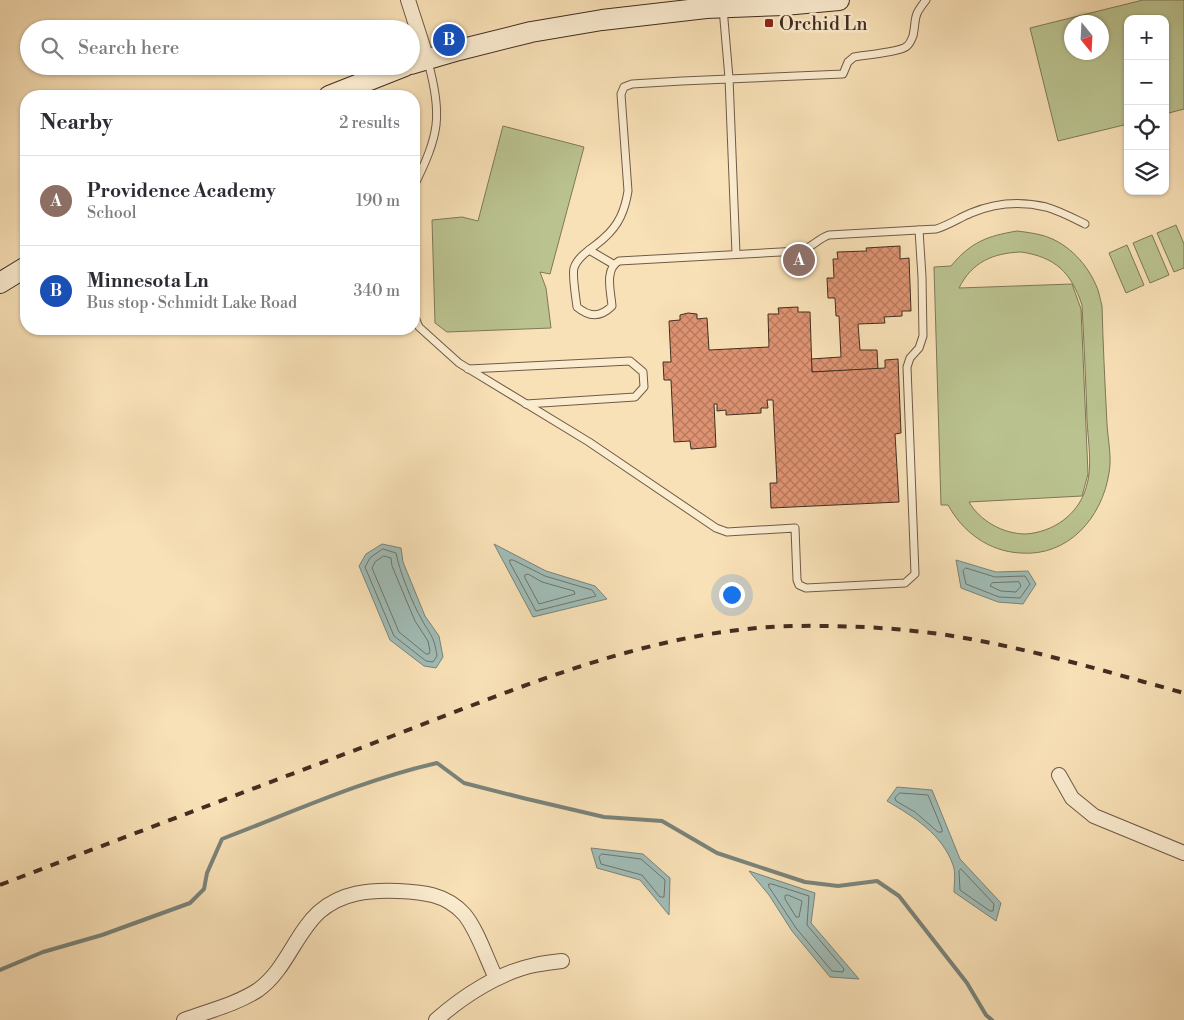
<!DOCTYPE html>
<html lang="en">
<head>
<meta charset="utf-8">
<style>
  body { margin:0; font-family:"Libre Bodoni",serif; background:#f2f2f3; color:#2b2b33 }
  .controls { position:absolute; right:15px; top:15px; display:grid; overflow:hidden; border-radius:10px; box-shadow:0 1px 4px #0004 }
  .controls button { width:45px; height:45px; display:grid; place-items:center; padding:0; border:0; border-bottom:1px solid #e1e1e2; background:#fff; color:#2b2b33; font:25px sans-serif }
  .compass { position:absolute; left:1064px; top:15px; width:45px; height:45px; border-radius:50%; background:#fff; box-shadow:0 1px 4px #0004; rotate:162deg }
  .you { position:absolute; left:731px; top:594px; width:18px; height:18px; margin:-12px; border:4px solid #fff; border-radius:50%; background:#1a73e8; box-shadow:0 0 0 8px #1a73e833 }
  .badge { display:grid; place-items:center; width:32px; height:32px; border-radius:50%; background:#1a73e8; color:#fff; font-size:16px; font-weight:700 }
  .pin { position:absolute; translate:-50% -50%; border:2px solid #fff; box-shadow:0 1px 5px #0006 }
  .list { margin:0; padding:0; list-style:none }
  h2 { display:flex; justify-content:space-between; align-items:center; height:65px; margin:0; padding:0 20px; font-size:21px }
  h2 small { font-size:16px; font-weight:400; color:#7c7c81 }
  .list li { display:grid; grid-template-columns:32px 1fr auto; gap:15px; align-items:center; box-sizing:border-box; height:90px; padding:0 20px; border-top:1px solid #e1e1e2 }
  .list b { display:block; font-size:19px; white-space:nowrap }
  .list p { margin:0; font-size:16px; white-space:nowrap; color:#7c7c81 }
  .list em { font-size:16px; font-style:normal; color:#7c7c81 }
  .icon { flex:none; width:28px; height:28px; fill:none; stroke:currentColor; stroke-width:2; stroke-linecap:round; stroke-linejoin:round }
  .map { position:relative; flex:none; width:1184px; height:1020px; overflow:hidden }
  .search { position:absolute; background:#fff; box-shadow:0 1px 4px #0004; left:20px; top:20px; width:400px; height:55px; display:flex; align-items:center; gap:12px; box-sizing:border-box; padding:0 18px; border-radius:28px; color:#7c7c81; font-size:19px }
  .panel { position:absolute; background:#fff; box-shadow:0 1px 4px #0004; left:20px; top:90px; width:400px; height:245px; border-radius:20px }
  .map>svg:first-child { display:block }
  .pitch { fill:#bac390; stroke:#7e7858; fill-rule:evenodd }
  .water { fill:#a0bcb6; stroke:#7a837a }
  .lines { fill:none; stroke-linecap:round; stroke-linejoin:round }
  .shore { stroke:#71746b; stroke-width:1 }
  .stream { stroke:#7a837a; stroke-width:4 }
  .building { fill:url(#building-cross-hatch); stroke:#422d20 }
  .lane-casing { stroke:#705a46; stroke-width:9 }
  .street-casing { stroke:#705a46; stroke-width:16 }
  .secondary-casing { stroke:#422d20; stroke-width:22 }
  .lane { stroke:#fbecd0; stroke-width:7 }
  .street { stroke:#fbecd0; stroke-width:14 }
  .secondary { stroke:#fbecd0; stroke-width:20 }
  .rail { stroke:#422d20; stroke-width:4; stroke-dasharray:9 9; stroke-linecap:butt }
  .poi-dot { fill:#8f2418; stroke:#fbecd0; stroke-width:2 }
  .labels { text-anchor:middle; stroke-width:5; stroke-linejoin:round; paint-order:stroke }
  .poi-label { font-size:19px; fill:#422d20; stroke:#fbecd0; text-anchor:start }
</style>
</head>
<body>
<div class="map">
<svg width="1184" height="1020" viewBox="0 0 1184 1020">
  <defs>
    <pattern id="building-cross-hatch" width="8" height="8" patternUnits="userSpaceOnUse" patternTransform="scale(1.25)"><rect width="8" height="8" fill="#e09473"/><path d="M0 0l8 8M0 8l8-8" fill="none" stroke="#b7795e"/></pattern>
  </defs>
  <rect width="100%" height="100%" fill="#f9e1b7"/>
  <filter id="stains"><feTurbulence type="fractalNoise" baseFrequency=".004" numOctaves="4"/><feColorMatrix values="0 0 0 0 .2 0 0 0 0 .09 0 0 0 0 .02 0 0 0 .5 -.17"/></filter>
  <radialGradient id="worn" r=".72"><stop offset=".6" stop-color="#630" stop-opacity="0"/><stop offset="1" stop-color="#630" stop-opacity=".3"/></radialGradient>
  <g class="pitch">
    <path d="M1143,0H1184V109L1165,114V19H1128V124L1058,141L1030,28ZM1072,22H1102V52H1072Z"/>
    <polygon points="503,126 584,147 550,274 540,272 546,288 551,328 447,332 435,323 432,220 462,217 478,221"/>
    <polygon points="1176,225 1184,244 1184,268 1174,272 1157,233"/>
    <path d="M1017,231C1025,232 1033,233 1041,235C1065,241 1085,261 1095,283C1099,290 1100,299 1102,306C1103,345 1105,385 1107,424C1108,440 1112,458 1109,473C1102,518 1068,557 1020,553C988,551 963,532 948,505H941L934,267L951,266C971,242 987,236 1017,231ZM1021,252C1055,257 1071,272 1082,305C1084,344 1086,382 1087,420C1088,442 1093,467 1086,488C1078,515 1053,532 1026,534C1003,534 980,521 969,502L1082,496L1088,474L1081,309L1072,284L959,288C972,262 993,253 1021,252Z"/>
    <polygon points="1152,235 1169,275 1150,283 1133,243"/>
    <polygon points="1127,245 1144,285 1126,293 1109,253"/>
  </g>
  <g class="water">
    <polygon points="382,544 401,548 403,562 425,616 439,636 443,657 436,668 424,666 390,640 359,566 366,554"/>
    <polygon points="494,544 546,571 595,586 607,599 533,617"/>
    <polygon points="956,560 996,572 1028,571 1036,584 1023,604 998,602 961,588"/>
    <path d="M897,787L932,790L960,859L1001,903L996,921L954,892C954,884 956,873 953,865C942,834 914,817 887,801Z"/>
    <polygon points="591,848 643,854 670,878 669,915 640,880 597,868"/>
    <polygon points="749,871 815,893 811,923 859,979 830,977 792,931 769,895"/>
  </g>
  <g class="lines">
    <g class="shore">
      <path d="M383,549L396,553C399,570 413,605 422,620C431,636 434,636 437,656L433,662L426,661L394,636L365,567L370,558Z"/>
      <polygon points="384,556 391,558 392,566 415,621 428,641 430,651 429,654 426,654 399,632 372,568 375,562"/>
      <polygon points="510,560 513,560 545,576 592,590 596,596 536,611 510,563"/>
      <polygon points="966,568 995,577 1025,576 1030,584 1020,598 999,597 966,584 963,571"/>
      <polygon points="525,575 528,574 542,582 574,591 575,594 539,604 525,578"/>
      <polygon points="1019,582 1021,586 1016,592 1001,591 990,586 992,583"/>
      <polygon points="900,793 928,795 942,829 942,832 938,832 915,812 896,801 895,798"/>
      <polygon points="602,854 641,859 665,880 664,897 660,897 642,875 601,864 599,857"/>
      <polygon points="961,869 994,904 993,911 990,911 960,890 959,871"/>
      <polygon points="769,884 772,884 809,896 807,925 844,969 843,972 832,971 796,928 769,887"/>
      <polygon points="788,895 802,901 799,917 796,917 785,899 785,896"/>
    </g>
    <path class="stream" d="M0,970L43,952L102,935L190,903L204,889L207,873L222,839C293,812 362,780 437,763L464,783L523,798L604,817L662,821L717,853L805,882L838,886L877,881L899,896L967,983L986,1015L992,1020"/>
  </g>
  <g class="building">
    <polygon points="900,246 900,259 909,258 911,311 902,311 902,316 884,317 885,323 858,324 860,350 877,350 878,369 812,372 811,359 841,357 839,316 836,316 835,298 828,298 827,278 834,278 833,259 838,259 837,252 867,251 866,248"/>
    <polygon points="798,307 798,312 810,312 812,372 885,368 885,360 898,359 901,433 895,434 899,502 771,508 770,483 777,483 773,400 767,400 768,408 761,408 761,413 726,415 726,410 717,411 717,404 714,404 716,447 691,449 690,441 674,442 671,380 664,380 663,362 671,362 669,321 680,320 680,315 688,313 697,314 697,319 707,318 709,350 769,347 768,314 779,314 778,308"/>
  </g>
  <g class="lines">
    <defs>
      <g id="lane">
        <path d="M926,0C912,18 917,16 913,36C912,38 910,44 907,46C901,52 865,55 854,57L848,62L843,74L682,81L632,84L624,87L621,94L628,191C625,210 619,225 604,238C595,247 578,255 574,268C572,275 576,299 577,307C589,317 600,318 612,306C611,292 604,269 619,261L799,251C811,249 817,239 829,235L936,229C949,225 959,218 971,213C995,203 1021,201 1046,207C1060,211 1073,218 1085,224"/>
        <polyline points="723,8 729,78 736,254"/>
        <path d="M414,186C439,135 443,116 428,62"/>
        <polyline points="589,250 613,264"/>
        <polyline points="414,315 419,327 459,363 589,442 716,528 727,532 795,528 797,580 799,585 806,588 905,583 915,574 907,367 910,358 919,348 923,336 922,277 919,230"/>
        <polyline points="468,369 630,361 643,372 644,387 635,397 526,404"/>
      </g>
      <g id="street">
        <polyline points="408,0 427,59"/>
        <polyline points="1059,775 1072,798 1094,816 1184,853"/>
        <path d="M184,1020C208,1011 237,1004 258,990C286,970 295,934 319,912C342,892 369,890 398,891C423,892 446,894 464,914C477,929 487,960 496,978"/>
        <path d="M436,1020C463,996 500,972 535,965C544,963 553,962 562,961"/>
      </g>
      <g id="secondary">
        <polyline points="411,64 459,50 531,32 602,20 706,8 784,5 839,0"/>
        <polyline points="329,96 405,66"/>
        <polyline points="0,283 26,267"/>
      </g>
    </defs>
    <use href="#lane" class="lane-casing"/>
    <use href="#street" class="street-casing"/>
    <use href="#secondary" class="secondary-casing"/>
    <use href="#lane" class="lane"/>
    <use href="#street" class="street"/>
    <use href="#secondary" class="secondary"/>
    <path class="rail" d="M0,885C132,834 263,785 395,735C524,686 654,629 794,626C858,625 923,629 986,642C1052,655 1118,675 1184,693"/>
  </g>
  <rect class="poi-dot" x="764" y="18" width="10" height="10" rx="2.5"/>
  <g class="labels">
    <g class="poi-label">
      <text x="779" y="30">Orchid Ln</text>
    </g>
  </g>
  <rect width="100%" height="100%" filter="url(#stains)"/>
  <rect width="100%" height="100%" fill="url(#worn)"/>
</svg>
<div class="controls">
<button>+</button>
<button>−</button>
<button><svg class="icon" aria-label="locate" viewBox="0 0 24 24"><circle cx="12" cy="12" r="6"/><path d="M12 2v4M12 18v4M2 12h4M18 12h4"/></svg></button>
<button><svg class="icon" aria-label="layers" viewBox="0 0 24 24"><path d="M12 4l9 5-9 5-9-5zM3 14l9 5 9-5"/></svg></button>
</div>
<svg class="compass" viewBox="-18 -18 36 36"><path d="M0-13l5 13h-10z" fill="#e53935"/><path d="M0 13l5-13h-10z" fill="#7c7c81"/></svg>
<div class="you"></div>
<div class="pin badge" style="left:799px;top:260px;background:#8d6e63">A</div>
<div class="pin badge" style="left:449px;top:40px;background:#1a4fb4">B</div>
<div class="search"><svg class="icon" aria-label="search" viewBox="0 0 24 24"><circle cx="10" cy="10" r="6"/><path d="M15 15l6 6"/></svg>Search here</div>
<section class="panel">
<h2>Nearby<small>2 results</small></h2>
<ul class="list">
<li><span class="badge" style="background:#8d6e63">A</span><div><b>Providence Academy</b><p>School</p></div><em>190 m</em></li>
<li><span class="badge" style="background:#1a4fb4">B</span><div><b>Minnesota Ln</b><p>Bus stop · Schmidt Lake Road</p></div><em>340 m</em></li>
</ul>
</section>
</div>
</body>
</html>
